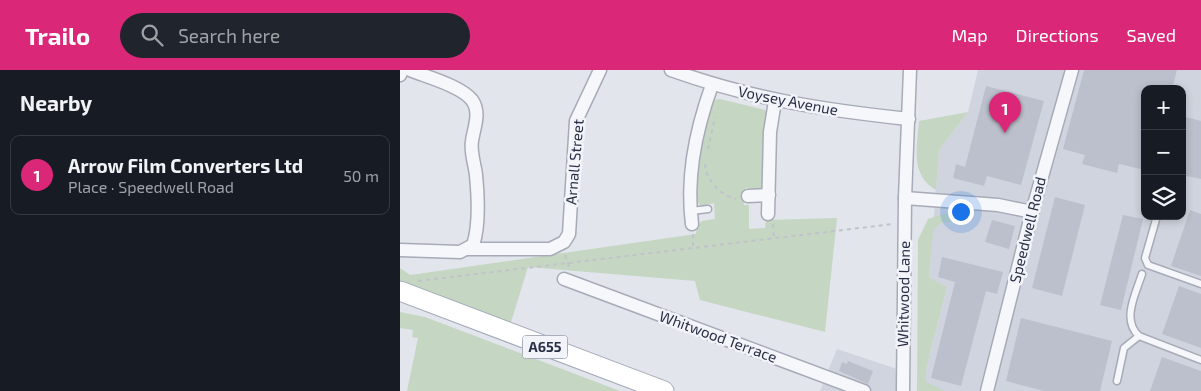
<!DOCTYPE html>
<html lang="en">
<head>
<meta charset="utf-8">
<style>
  body { margin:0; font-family:"Exo 2",sans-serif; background:#20242c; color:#f1f3f6 }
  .controls { position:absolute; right:15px; top:15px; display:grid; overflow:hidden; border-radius:10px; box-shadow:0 2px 8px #0003 }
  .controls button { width:45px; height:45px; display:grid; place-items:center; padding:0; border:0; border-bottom:1px solid #363941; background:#171b24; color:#f1f3f6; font:25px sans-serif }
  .you { position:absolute; left:560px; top:141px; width:18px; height:18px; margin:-12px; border:4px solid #fff; border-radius:50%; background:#1a73e8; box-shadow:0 0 0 8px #1a73e833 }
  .badge { display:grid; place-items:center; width:32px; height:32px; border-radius:50%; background:#db2777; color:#fff; font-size:16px; font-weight:700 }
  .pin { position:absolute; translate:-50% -41px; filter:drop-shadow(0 1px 2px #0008) }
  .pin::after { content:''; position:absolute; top:26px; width:18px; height:15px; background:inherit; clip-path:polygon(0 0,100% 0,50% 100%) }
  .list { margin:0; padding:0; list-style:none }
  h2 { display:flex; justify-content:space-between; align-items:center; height:65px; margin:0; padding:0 20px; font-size:21px }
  h2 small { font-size:16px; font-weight:400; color:#9ea1a6 }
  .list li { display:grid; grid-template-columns:32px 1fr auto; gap:15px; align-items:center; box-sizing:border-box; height:80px; margin:0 10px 10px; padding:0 10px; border:1px solid #363941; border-radius:10px }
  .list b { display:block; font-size:19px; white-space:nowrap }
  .list p { margin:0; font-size:16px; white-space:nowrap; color:#9ea1a6 }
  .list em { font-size:16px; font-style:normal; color:#9ea1a6 }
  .icon { flex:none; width:28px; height:28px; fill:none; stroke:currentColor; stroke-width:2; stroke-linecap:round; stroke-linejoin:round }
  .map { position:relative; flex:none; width:801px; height:321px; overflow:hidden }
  header { display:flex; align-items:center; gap:30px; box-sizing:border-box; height:70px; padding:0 25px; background:#db2777; color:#fff }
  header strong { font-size:24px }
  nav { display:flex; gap:28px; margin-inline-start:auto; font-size:18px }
  .search { width:350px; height:45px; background:#20242c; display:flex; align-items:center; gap:12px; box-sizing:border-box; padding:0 18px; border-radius:28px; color:#9ea1a6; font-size:19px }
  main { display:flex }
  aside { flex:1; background:#171b24 }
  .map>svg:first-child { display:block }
  .built { fill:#d0d4de; fill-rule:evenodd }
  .green { fill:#c5d6c3 }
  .building { fill:#bcc0cc }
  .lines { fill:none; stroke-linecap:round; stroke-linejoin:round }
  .lane-casing { stroke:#a7abb7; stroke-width:9 }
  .street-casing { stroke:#a7abb7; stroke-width:15 }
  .primary-casing { stroke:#a1a7b9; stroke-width:21 }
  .path { stroke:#c1c3cb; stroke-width:2; stroke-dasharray:4 4; stroke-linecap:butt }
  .lane { stroke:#f6f7fa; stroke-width:6 }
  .street { stroke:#f6f7fa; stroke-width:12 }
  .primary { stroke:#fff; stroke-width:19 }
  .labels { text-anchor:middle; stroke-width:5; stroke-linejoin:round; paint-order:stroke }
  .shield { fill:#f2f4f9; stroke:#656b7c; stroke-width:1 }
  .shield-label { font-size:14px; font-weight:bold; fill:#293046 }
  .street-label { font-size:15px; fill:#293046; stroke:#f2f4f9 }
</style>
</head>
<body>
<header>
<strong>Trailo</strong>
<div class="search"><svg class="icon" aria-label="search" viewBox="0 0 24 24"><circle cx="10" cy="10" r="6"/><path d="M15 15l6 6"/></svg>Search here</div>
<nav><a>Map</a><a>Directions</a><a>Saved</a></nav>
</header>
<main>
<aside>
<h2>Nearby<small></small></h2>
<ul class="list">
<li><span class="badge">1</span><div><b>Arrow Film Converters Ltd</b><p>Place · Speedwell Road</p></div><em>50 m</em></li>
</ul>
</aside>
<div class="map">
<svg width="801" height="321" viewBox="0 0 801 321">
  <rect width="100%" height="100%" fill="#e2e5ec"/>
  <g class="built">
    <path d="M578,0H801V321H526V299L547,217L529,207L539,80L568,42ZM745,19H782V146H745Z"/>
    <polygon points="437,279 497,299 496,321 420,321"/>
  </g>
  <g class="green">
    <polygon points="320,29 365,40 368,44 366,112 361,119 345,118 344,135 349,135 349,159 365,158 366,150 437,148 425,262 300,230 295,211 128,197 111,252 0,216 0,198 10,205 296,164 297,156 302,151 315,149 314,133 301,136 293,126 297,78 313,30"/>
    <path d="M568,42L539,80L536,120C510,105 517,77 519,51Z"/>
    <polygon points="577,141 563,151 541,153 533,161 529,207 547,217 526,299 526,312 545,321 517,321 518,170 528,149 549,142"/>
    <polygon points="0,242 25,247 220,321 7,321 18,268 12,267 13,260 0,258"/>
  </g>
  <g class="building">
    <polygon points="684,0 777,0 772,19 745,19 745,100 719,94 717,103 682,94 685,85 663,79"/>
    <polygon points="586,16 644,31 621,115 587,106 584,116 553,108 556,94 565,97"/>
    <polygon points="782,46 801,51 801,109 782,105"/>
    <polygon points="655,127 685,135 662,226 632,218"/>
    <polygon points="790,140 801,144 801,206 771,196"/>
    <polygon points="723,145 743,149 721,240 700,235"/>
    <polygon points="592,150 615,156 609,179 585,172"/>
    <polygon points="542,187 603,202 597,224 586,221 561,316 531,308 555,212 538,207"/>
    <polygon points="779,216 801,224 801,278 762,264"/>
    <polygon points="621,248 712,271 700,321 644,321 606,311"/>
    <polygon points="762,287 801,301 801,321 750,321"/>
    <polygon points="448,291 473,301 468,314 439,301 442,292 447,294"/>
  </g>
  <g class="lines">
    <defs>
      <g id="lane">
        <polyline points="291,141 308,139"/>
        <polyline points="757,146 745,188 748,195 801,214"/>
        <path d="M742,204C736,223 721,250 739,266L801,290"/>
        <polyline points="717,311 724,278 739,266"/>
      </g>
      <g id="street">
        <path d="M271,0C352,29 423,40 509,49"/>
        <polyline points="0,5 2,0"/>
        <polyline points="348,126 369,125"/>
        <polyline points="505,128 598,135 632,142"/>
        <polyline points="368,144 370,62 375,31"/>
        <path d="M292,154C286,108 296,59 312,15"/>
        <polyline points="68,179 150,179 164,172 169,164 176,51 200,0"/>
        <path d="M0,180L60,182L73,175C80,155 78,126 76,105C75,95 70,82 72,71C74,57 81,43 72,30C61,16 27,7 10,0"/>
        <polyline points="164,209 464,321"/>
        <polyline points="503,321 505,128 510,0"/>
        <polyline points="587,321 632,142 672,0"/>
      </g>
      <polyline id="primary" points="0,221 264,321"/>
    </defs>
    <use href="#lane" class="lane-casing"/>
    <use href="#street" class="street-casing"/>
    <use href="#primary" class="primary-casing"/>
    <g class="path">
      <polyline points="308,79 315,47"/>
      <path d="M305,94C306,110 320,125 336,129"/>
      <polyline points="373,154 374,169"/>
      <polyline points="293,164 293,178"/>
      <polyline points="165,185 170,199"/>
      <polyline points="18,211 493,154"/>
    </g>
    <use href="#lane" class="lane"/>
    <use href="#street" class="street"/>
    <use href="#primary" class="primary"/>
  </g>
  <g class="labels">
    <rect class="shield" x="122.5" y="265.5" width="45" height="23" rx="4"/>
    <g class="shield-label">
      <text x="145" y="282">A655</text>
    </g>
    <g class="street-label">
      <text transform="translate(388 31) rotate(11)" y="5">Voysey Avenue</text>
      <text transform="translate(175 92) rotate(-85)" y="5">Arnall Street</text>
      <text transform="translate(628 160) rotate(-76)" y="5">Speedwell Road</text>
      <text transform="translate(504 224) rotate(-89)" y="5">Whitwood Lane</text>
      <text transform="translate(318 267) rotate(20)" y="5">Whitwood Terrace</text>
    </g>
  </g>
</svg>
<div class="controls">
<button>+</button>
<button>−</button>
<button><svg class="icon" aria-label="layers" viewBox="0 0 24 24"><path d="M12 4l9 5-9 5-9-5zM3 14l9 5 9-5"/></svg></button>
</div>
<div class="you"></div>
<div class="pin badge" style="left:605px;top:63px">1</div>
</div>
</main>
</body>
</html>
